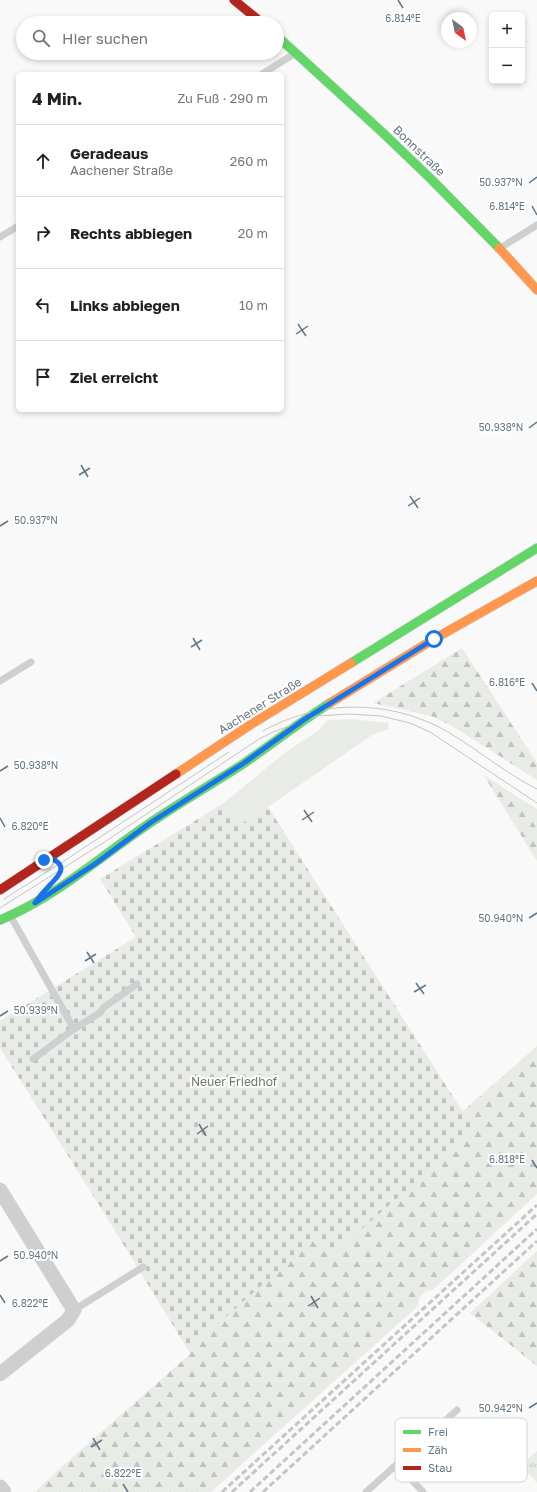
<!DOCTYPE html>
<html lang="de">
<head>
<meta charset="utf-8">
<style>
  body { margin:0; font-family:"Golos Text",sans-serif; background:#f2f2f2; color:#202124 }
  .controls { position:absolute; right:12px; top:12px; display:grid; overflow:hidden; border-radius:6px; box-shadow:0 2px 6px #0003 }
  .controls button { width:36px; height:36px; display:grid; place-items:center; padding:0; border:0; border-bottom:1px solid #e0e0e0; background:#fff; color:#202124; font:20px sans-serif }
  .compass { position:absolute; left:441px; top:12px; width:36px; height:36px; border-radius:50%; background:#fff; box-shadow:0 2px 6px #0003; rotate:147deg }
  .stop { position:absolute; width:12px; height:12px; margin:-9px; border:3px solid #1a73e8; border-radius:50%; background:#fff }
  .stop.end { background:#1a73e8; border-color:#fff; box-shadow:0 1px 4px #0008 }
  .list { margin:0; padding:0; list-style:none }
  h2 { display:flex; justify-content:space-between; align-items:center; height:52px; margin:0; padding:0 16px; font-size:17px }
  h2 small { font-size:13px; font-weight:400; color:#757577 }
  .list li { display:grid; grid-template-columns:26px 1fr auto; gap:12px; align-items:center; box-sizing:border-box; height:72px; padding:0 16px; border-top:1px solid #e0e0e0 }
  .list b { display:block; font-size:15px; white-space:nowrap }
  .list p { margin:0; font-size:13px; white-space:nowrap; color:#757577 }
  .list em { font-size:13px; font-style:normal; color:#757577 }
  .icon { flex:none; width:22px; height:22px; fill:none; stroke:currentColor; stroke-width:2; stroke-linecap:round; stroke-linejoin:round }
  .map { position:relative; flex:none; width:537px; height:1492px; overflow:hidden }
  .search { position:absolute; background:#fff; box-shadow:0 2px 6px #0003; left:16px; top:16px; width:268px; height:44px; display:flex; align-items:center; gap:10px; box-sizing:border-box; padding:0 14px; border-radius:22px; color:#757577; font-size:15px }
  .panel { position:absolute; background:#fff; box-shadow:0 2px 6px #0003; left:16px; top:72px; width:268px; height:340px; border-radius:6px }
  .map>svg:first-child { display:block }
  .green { fill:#e8ebe6 }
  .forest { fill:url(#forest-firs) }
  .cemetery { fill:url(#cemetery-stones) }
  .park { fill:url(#park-tufts) }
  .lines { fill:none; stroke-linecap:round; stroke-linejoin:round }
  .fast-casing { stroke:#d5d6d7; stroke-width:10 }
  .slow-casing { stroke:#d5d6d7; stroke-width:10 }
  .jam-casing { stroke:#d5d6d7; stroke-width:10 }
  .lane { stroke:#cecfd0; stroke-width:7 }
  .street { stroke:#cecfd0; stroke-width:15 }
  .fast { stroke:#63d668; stroke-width:9 }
  .slow { stroke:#ff974d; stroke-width:9 }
  .jam { stroke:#b3261e; stroke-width:9 }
  .tram { stroke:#c3c5c6; stroke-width:1 }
  .rail { stroke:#c3c5c6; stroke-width:3; stroke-dasharray:6 3; stroke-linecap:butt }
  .route { stroke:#1a73e8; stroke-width:5 }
  .ticks { fill:none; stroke:#657683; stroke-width:1.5 }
  .labels { text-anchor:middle; stroke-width:4; stroke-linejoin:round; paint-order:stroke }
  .street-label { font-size:12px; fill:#657683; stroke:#fff }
  .park-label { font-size:12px; fill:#687a64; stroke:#fff }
  .key { fill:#fff; stroke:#d1d6da; stroke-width:1 }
  .key-label { font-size:11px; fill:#657683 }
  .ticks-label { font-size:10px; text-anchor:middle; fill:#657683; stroke:#fff; stroke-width:4; stroke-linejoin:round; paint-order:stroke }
</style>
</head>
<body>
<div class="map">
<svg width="537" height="1492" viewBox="0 0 537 1492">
  <defs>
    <pattern id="forest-firs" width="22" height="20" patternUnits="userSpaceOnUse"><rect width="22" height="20" fill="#e8ebe6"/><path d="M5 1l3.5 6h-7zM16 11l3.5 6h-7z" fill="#c0c3c0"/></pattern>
    <pattern id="cemetery-stones" width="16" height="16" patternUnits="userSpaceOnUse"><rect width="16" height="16" fill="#e8ebe6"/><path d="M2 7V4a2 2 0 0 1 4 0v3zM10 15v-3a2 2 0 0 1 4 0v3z" fill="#c0c3c0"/></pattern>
    <pattern id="park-tufts" width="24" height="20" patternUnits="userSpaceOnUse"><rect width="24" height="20" fill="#e8ebe6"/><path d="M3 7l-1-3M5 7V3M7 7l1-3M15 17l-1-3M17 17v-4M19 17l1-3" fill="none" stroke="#c0c3c0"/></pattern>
  </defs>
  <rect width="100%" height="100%" fill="#f9f9f9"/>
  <g class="green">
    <polygon points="350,719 389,723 388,729 372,735 268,807 238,826 224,803 287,751 318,731 328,720"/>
    <polygon points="516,796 537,809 537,829"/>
  </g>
  <g class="forest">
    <polygon points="462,648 537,763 537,780 452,726 431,716 373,703"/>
    <polygon points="483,774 516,796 537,829 537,861"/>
    <polygon points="537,1046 537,1194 433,1290 426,1291 419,1298 418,1306 211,1492 35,1492 57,1471 190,1354 188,1350 318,1235 335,1251 475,1131 462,1112"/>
    <polygon points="537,1251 537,1366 470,1313"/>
  </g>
  <polygon class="cemetery" points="224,803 238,826 268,807 475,1131 335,1252 318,1236 188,1350 106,1216 0,1048 0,1021 136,937 100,879"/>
  <polygon class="park" points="537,1451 537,1483 521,1465"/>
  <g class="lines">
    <defs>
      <g id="fast">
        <polyline points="277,36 382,132 432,180 499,248"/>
        <polyline points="351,663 537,548"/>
        <path d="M0,920C56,897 101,856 150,823C181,802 212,784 243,764C272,744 300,722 330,703"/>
      </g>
      <g id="slow">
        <polyline points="499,248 537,290"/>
        <polyline points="330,703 434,639 537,581"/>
        <polyline points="176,774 250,725 351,663"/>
      </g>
      <g id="jam">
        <polyline points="234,0 262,23"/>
        <polyline points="0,890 176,774"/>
      </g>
    </defs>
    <use href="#fast" class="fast-casing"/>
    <use href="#slow" class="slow-casing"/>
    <use href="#jam" class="jam-casing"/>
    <g class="lane">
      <polyline points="262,74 294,54"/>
      <polyline points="0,237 18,226"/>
      <polyline points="502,247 537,225"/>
      <polyline points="0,681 31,662"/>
      <polyline points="11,917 74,1029 33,1059"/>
      <polyline points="74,1029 101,1012 103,1008 137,984"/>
      <polyline points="74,1310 143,1267"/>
      <polyline points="397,1464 423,1492"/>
      <polyline points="366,1492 457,1410"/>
    </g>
    <g class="street">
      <polyline points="0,1190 74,1310 68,1320 0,1374"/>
      <polyline points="0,1487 4,1492"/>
    </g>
    <use href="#fast" class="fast"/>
    <use href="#slow" class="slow"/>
    <use href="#jam" class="jam"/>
    <g class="tram">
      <path d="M263,731C322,698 395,699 453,735C482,753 507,774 537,789"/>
      <polyline points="4,899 67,859 229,752"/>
      <polyline points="0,908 106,841 259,739 273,732 317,716 349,714 381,716 410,723 430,732 537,803"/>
    </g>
    <g class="rail">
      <polyline points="222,1492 537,1205"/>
      <polyline points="232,1492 537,1214"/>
      <polyline points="250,1492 537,1229"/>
      <polyline points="263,1492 537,1241"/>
    </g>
  </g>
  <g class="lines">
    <path class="route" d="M44,860C49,858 53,858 56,861C68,869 55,879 49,886C44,891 39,897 35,903L95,864L150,823L244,763L305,719L434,639"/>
  </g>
  <path class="ticks" d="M398,0L403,8M529,183L537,177M532,206L537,215M298,324L306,336M296,334L308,326M529,428L537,422M81,465L88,477M79,475L90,468M410,496L418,508M408,506L420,498M0,526L8,521M193,638L200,650M191,647L202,640M532,683L537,691M0,771L8,766M304,810L312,822M0,818L5,827M302,820L314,812M529,918L537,913M87,952L94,963M85,961L96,954M416,983L424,994M414,992L426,985M0,1016L8,1011M199,1124L206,1136M197,1134L208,1126M532,1160L537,1168M0,1261L8,1256M0,1295L5,1303M311,1296L318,1308M308,1306L320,1298M529,1408L537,1403M93,1438L100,1450M91,1447L102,1440M123,1484L128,1492"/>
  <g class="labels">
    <g class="street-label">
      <text transform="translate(419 151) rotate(44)" y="4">Bonnstraße</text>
      <text transform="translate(260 706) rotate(-32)" y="4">Aachener Straße</text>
    </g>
    <g class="park-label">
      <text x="234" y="1086">Neuer Friedhof</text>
    </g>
  </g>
  <rect x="395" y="1418" width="132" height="64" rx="6" class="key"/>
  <rect x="403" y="1430" width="18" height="4" fill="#63d668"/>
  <rect x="403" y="1448" width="18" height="4" fill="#ff974d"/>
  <rect x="403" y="1466" width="18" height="4" fill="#b3261e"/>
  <g class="key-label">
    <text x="428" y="1436">Frei</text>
    <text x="428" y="1454">Zäh</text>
    <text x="428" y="1472">Stau</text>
  </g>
  <g class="ticks-label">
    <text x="403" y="22">6.814°E</text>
    <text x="501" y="186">50.937°N</text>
    <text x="507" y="210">6.814°E</text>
    <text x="501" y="431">50.938°N</text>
    <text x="36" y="524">50.937°N</text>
    <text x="507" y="686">6.816°E</text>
    <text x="36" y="769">50.938°N</text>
    <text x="30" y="830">6.820°E</text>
    <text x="501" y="922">50.940°N</text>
    <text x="36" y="1014">50.939°N</text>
    <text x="507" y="1163">6.818°E</text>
    <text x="36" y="1259">50.940°N</text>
    <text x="30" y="1307">6.822°E</text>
    <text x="501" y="1412">50.942°N</text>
    <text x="123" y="1477">6.822°E</text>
  </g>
</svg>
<div class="controls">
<button>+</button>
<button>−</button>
</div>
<svg class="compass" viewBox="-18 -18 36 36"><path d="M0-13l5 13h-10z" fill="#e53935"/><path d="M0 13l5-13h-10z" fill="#757577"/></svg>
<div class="stop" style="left:434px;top:639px"></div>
<div class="stop end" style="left:44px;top:860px"></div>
<div class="search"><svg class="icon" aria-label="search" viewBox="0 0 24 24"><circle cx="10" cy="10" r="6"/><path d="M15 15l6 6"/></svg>Hier suchen</div>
<section class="panel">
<h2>4 Min.<small>Zu Fuß · 290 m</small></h2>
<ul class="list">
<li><svg class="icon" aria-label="ahead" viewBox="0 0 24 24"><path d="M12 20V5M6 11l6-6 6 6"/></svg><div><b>Geradeaus</b><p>Aachener Straße</p></div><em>260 m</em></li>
<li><svg class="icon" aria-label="right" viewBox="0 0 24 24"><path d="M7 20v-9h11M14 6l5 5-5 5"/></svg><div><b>Rechts abbiegen</b></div><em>20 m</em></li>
<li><svg class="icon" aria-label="left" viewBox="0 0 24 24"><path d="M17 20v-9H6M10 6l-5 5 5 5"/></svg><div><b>Links abbiegen</b></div><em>10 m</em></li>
<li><svg class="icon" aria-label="arrive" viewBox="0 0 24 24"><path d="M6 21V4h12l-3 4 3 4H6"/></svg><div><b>Ziel erreicht</b></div></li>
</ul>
</section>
</div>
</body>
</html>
